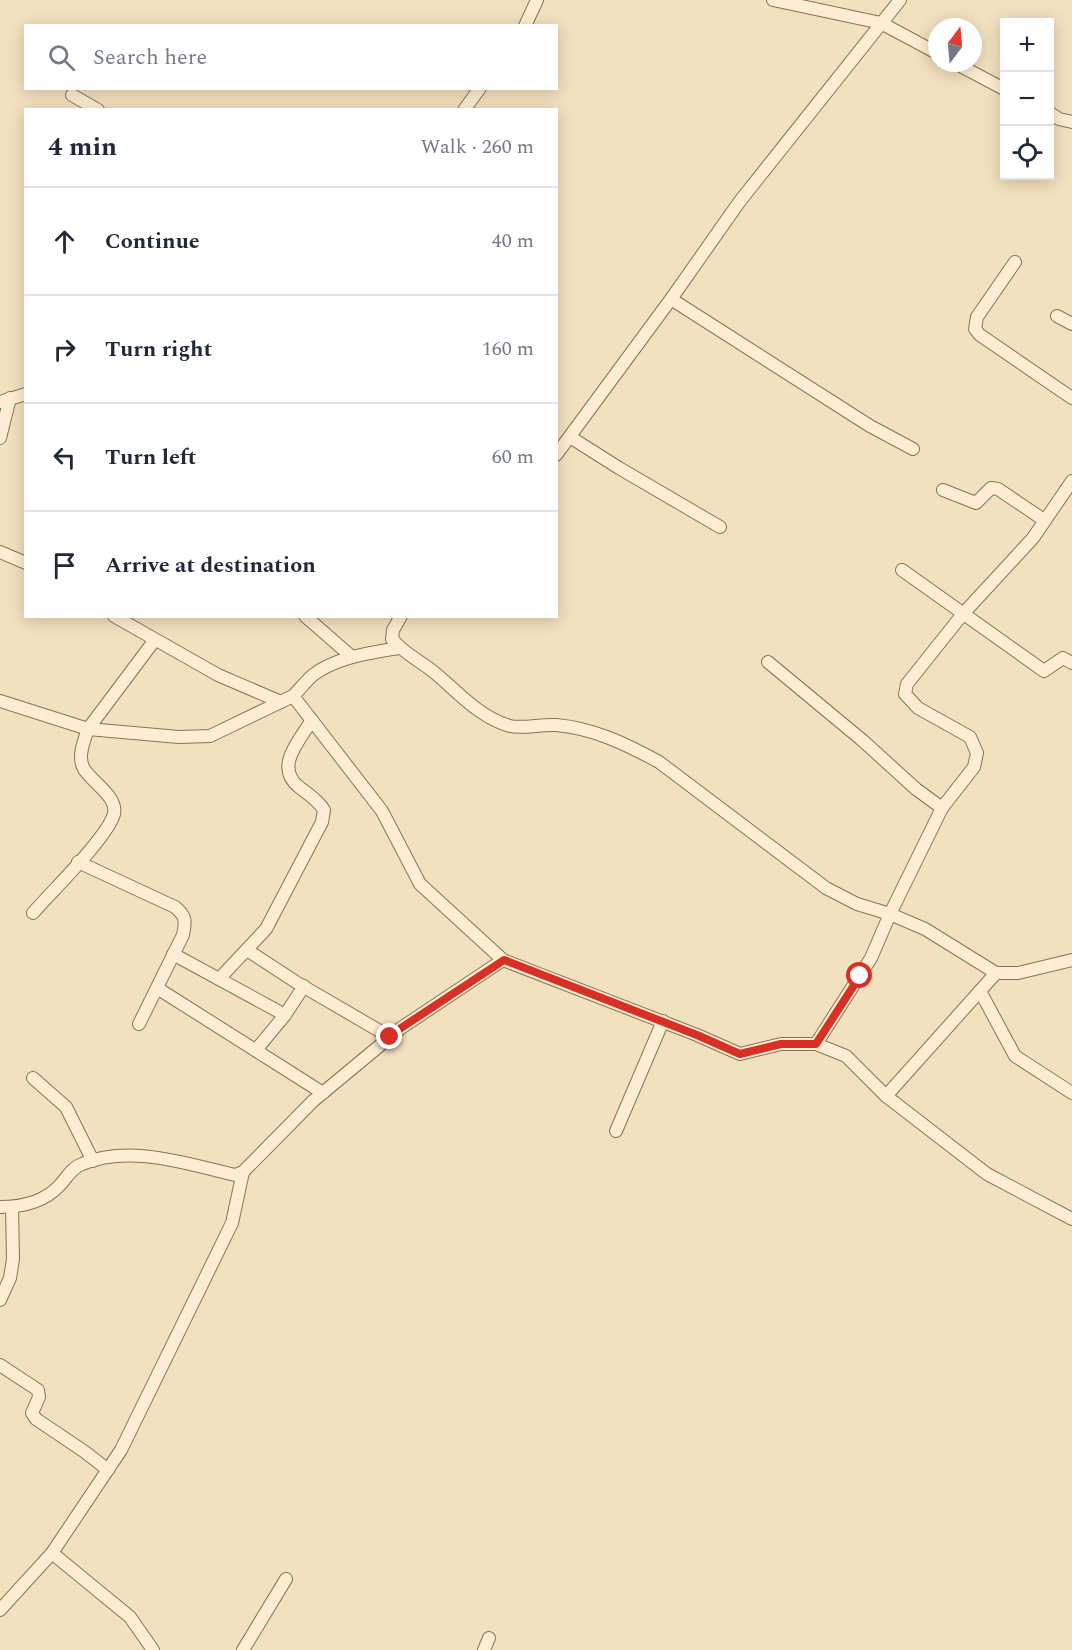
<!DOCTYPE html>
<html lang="en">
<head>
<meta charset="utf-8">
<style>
  body { margin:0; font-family:Spectral,serif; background:#f6f6f7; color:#1f2937 }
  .controls { position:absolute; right:18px; top:18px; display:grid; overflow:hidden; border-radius:0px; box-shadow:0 3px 15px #0003 }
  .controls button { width:54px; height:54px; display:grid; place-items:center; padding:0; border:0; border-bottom:2px solid #e0e1e3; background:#fff; color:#1f2937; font:30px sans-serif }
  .compass { position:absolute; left:928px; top:18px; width:54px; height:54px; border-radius:50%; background:#fff; box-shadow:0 3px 15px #0003; rotate:16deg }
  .stop { position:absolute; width:18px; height:18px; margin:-14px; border:4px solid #d93025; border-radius:50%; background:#fff }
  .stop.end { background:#d93025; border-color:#fff; box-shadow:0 2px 6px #0008 }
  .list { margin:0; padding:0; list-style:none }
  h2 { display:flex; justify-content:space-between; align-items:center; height:78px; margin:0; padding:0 24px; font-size:26px }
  h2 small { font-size:20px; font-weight:400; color:#747a83 }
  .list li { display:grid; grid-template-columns:39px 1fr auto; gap:18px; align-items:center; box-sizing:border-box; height:108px; padding:0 24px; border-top:2px solid #e0e1e3 }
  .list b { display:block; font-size:22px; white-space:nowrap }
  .list em { font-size:20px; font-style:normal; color:#747a83 }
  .icon { flex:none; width:33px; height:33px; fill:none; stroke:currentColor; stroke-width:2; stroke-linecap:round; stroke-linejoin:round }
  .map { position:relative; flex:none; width:1072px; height:1650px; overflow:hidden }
  .search { position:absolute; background:#fff; box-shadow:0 3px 15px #0003; left:24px; top:24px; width:534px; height:66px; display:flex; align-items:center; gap:15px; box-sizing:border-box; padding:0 21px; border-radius:0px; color:#747a83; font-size:22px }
  .panel { position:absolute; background:#fff; box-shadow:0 3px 15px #0003; left:24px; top:108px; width:534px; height:510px; border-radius:0px }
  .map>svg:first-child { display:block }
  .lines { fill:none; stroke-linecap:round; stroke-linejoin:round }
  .minor-casing { stroke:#8c7155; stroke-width:14 }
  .minor { stroke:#fceed2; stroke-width:12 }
  .route { stroke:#d93025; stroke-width:8 }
</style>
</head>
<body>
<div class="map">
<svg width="1072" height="1650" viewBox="0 0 1072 1650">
  <rect width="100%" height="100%" fill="#f2e1be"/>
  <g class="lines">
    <defs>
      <g id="minor">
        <polyline points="773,0 881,23 937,53"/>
        <polyline points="525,26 537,0"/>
        <polyline points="955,63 1004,89"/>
        <polyline points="72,95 98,110"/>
        <polyline points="464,110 480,88"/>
        <polyline points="1050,113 1059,119 1072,122"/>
        <polyline points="1015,262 977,317 975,329 980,335 1072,398"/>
        <polyline points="671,299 870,426 913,449"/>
        <polyline points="1057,316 1072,324"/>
        <polyline points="0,402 26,394"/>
        <polyline points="570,437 619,468 720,527"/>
        <polyline points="0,438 10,398"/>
        <polyline points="556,455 671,299 740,201 900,0"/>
        <polyline points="943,490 976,503 991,488 998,489 1044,520"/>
        <polyline points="0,552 26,563"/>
        <polyline points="902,570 1044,671 1063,658 1072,663"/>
        <polyline points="114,616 218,675 281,702"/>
        <polyline points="305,616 352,657"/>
        <path d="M401,616L393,630L392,639C404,654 421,661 435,673C458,692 480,718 510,726C524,729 541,724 556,725C593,728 626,744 659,762L826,888L857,904L890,914L925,929L996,973H1018L1072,960"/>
        <polyline points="768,662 862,740 916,789 942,808"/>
        <path d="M293,696C300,689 306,681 313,675C337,657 370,653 399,648"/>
        <polyline points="0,701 88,729 179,737 210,736 293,696 382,811 420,884 503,960 697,1035 740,1054 781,1044 816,1044 846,1056 886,1096 987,1174 1072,1219"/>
        <path d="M78,862L175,907C186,916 186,921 183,935L139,1024"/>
        <path d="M33,913C51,892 107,838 114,814C118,797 92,782 84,769C77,757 84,741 88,729L154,641"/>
        <polyline points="247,950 299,984 390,1037"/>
        <polyline points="173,954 285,1015"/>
        <path d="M219,979L266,929L322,822L324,810C318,800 308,794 299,787C274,767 299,741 312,720"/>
        <polyline points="157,988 323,1093"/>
        <polyline points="980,991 1015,1056 1072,1093"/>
        <polyline points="816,1044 871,958 890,914 942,808 974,767 977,753 970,737 918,708 905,694 907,684 962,615 1033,538 1072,481"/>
        <polyline points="256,1050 285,1015 304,986"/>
        <polyline points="33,1078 66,1107 93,1161"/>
        <polyline points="886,1096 996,973"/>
        <polyline points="616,1131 663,1021"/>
        <path d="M0,1207C21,1207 44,1202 59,1186C67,1178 71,1168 82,1164C130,1144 187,1164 235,1175L243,1172L313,1101L401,1028L503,960"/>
        <polyline points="0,1300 10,1278 13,1259 12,1207"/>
        <polyline points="0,1365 38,1390 39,1397 32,1413 36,1419 85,1452 108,1470"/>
        <polyline points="52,1553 130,1617 153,1650"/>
        <polyline points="0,1610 52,1553 121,1450 232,1223 243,1172"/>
        <polyline points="243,1650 286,1579"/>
        <polyline points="484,1650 489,1638"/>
      </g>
    </defs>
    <use href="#minor" class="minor-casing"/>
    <use href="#minor" class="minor"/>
  </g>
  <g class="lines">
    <polyline class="route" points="390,1037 401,1028 504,960 697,1035 740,1054 781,1044 816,1044 860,976"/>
  </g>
</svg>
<div class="controls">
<button>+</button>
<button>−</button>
<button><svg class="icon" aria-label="locate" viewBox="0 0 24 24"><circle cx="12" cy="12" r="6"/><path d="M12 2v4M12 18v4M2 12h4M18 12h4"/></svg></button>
</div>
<svg class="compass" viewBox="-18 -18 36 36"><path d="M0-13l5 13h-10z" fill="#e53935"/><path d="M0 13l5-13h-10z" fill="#747a83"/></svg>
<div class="stop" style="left:860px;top:976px"></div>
<div class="stop end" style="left:390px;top:1037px"></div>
<div class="search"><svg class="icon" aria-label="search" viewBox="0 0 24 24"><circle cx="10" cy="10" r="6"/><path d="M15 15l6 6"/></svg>Search here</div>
<section class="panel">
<h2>4 min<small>Walk · 260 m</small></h2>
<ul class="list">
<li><svg class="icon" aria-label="ahead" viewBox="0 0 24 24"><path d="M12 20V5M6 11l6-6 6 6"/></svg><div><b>Continue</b></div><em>40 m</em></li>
<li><svg class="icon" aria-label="right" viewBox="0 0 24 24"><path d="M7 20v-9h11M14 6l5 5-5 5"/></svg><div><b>Turn right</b></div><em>160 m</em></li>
<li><svg class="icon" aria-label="left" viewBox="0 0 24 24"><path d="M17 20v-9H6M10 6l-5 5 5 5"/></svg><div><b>Turn left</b></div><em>60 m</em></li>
<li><svg class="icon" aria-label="arrive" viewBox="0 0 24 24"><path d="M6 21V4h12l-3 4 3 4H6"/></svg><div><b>Arrive at destination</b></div></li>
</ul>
</section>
</div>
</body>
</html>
